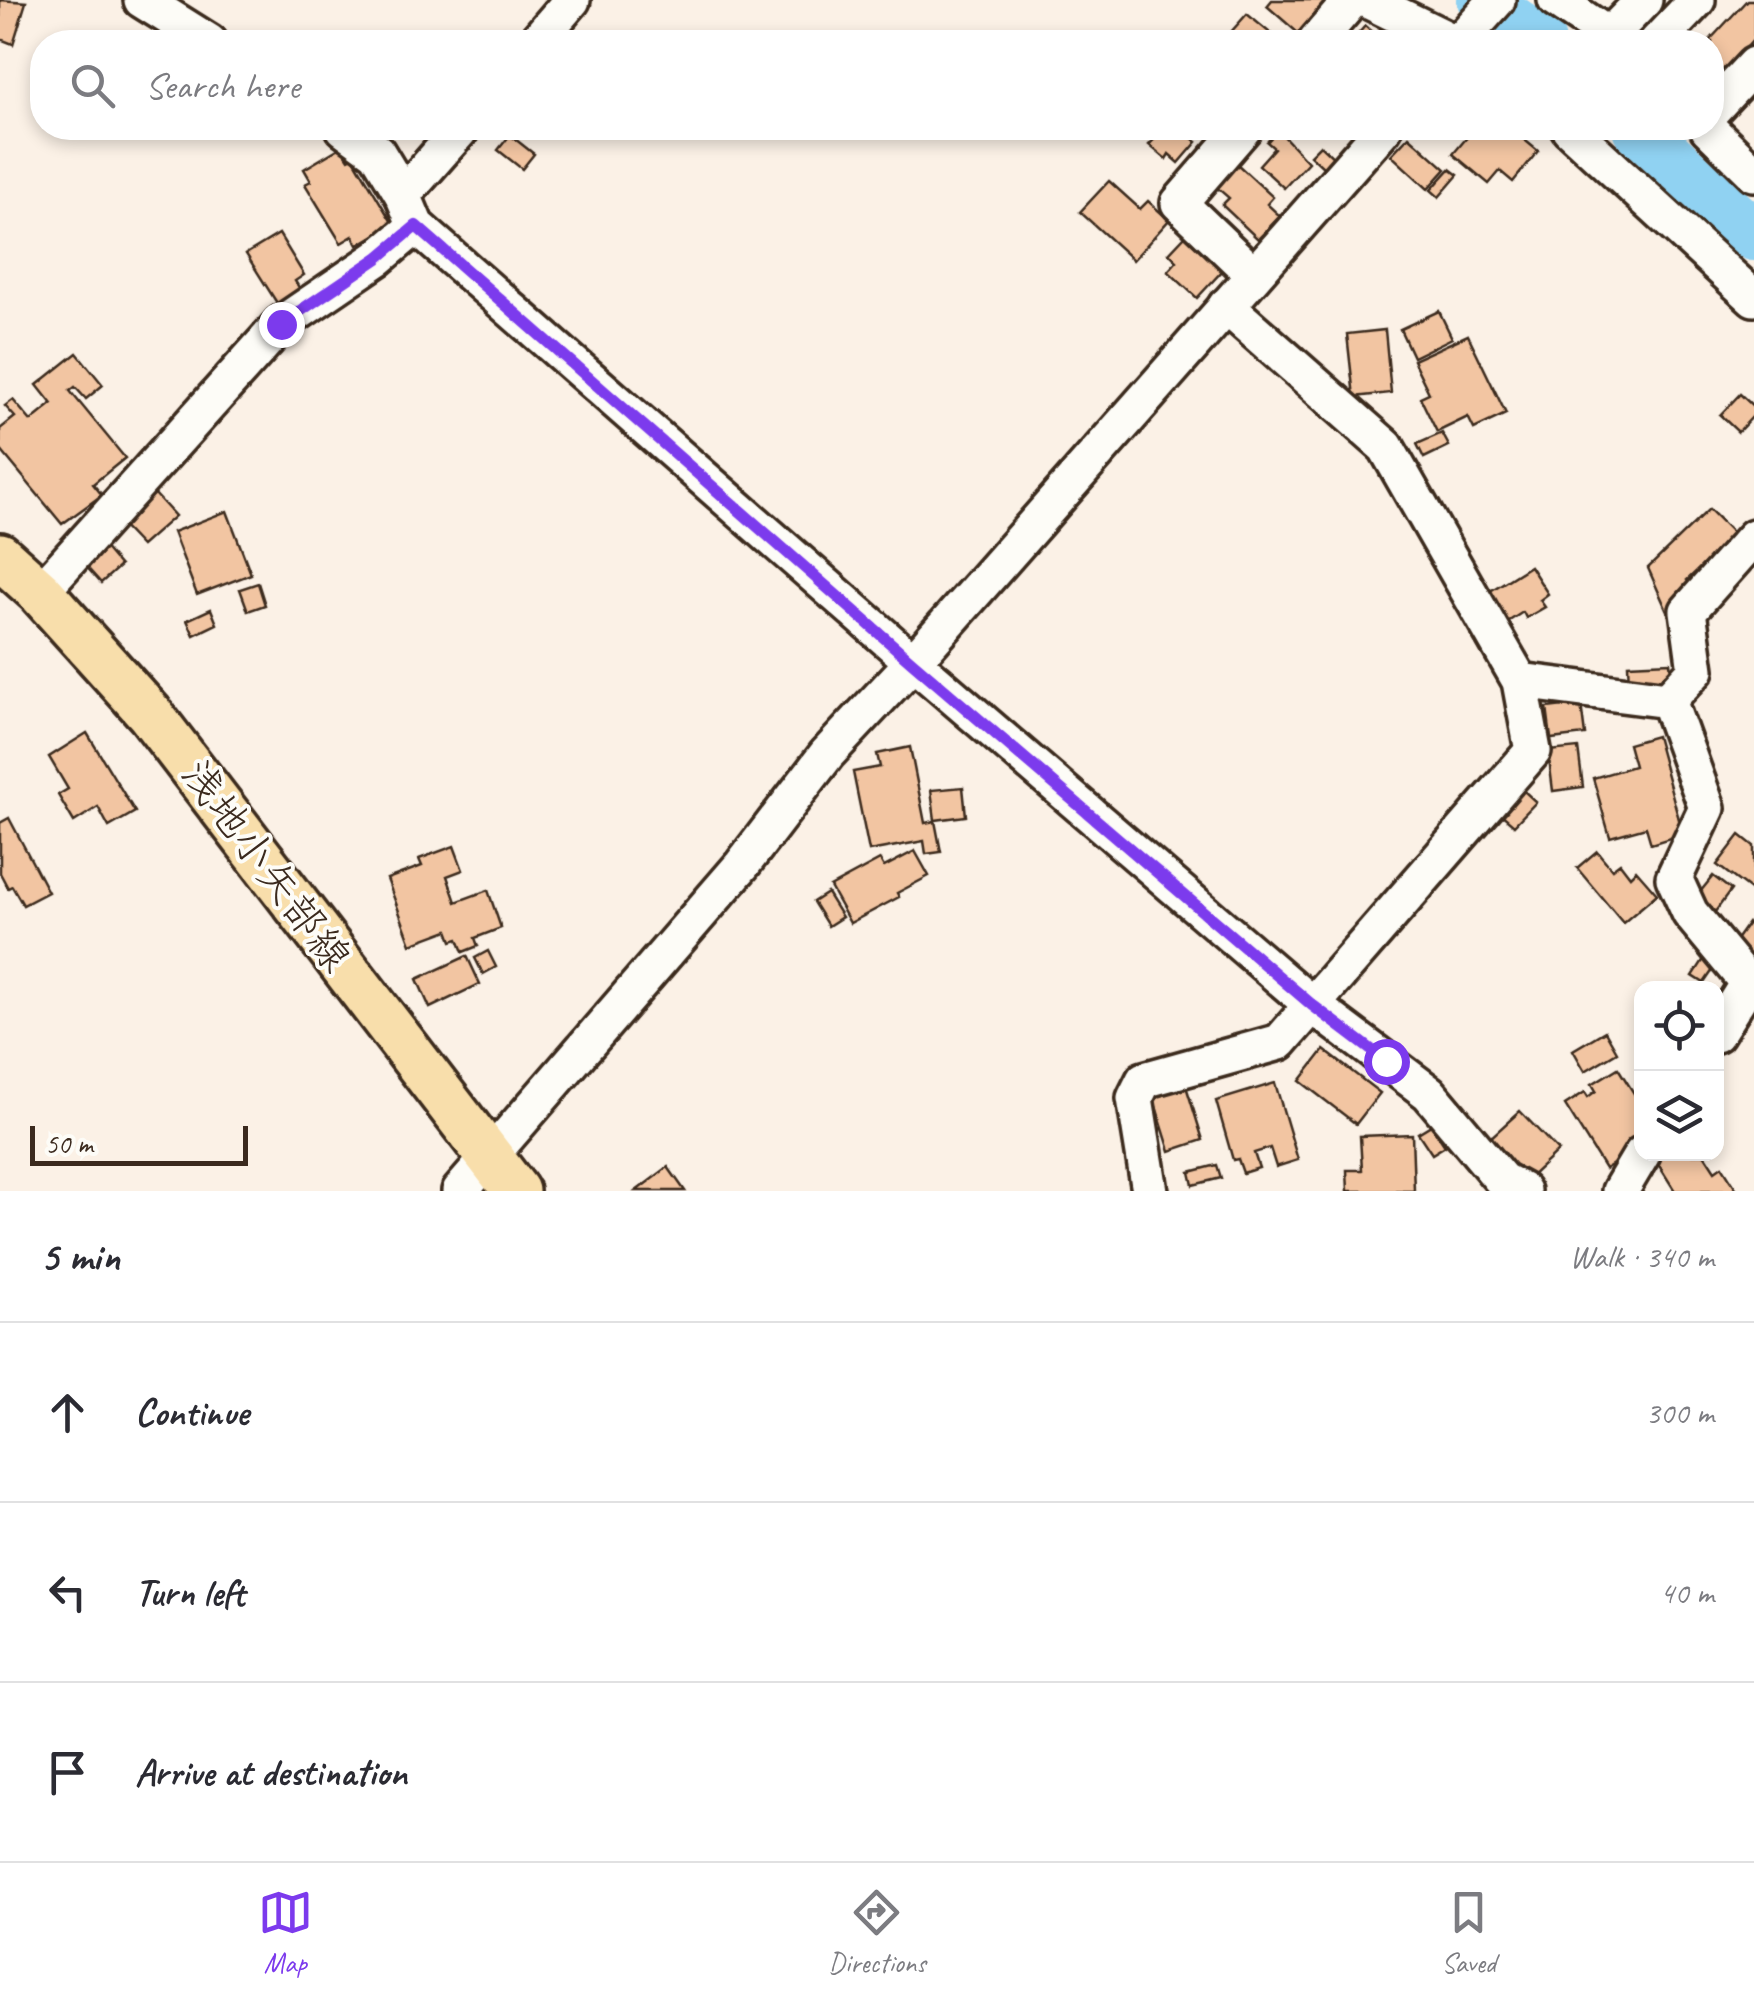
<!DOCTYPE html>
<html lang="en">
<head>
<meta charset="utf-8">
<style>
  body { margin:0; font-family:Caveat,"Klee One",sans-serif; background:#f2f2f3; color:#2b2b33 }
  .controls { position:absolute; right:30px; bottom:30px; display:grid; overflow:hidden; border-radius:20px; box-shadow:0 5px 15px #0003 }
  .controls button { width:90px; height:90px; display:grid; place-items:center; padding:0; border:0; border-bottom:2px solid #e1e1e2; background:#fff; color:#2b2b33; font:50px sans-serif }
  .scale { position:absolute; left:30px; bottom:25px; width:218px; box-sizing:border-box; padding-left:10px; border:5px solid #3b2a1e; border-top:0; font-size:28px; line-height:35px; white-space:nowrap; color:#3b2a1e; -webkit-text-stroke:8px #fdfcf7; paint-order:stroke }
  .stop { position:absolute; width:30px; height:30px; margin:-22px; border:8px solid #7c3aed; border-radius:50%; background:#fff }
  .stop.end { background:#7c3aed; border-color:#fff; box-shadow:0 2px 10px #0008 }
  .list { margin:0; padding:0; list-style:none }
  h2 { display:flex; justify-content:space-between; align-items:center; height:130px; margin:0; padding:0 40px; font-size:42px }
  h2 small { font-size:32px; font-weight:400; color:#7c7c81 }
  .list li { display:grid; grid-template-columns:65px 1fr auto; gap:30px; align-items:center; box-sizing:border-box; height:180px; padding:0 40px; border-top:2px solid #e1e1e2 }
  .list b { display:block; font-size:38px; white-space:nowrap }
  .list em { font-size:32px; font-style:normal; color:#7c7c81 }
  .icon { flex:none; width:55px; height:55px; fill:none; stroke:currentColor; stroke-width:2; stroke-linecap:round; stroke-linejoin:round }
  .map { position:relative; flex:none; width:1754px; height:1191px; overflow:hidden }
  .search { position:absolute; background:#fff; box-shadow:0 5px 15px #0003; left:30px; right:30px; top:30px; height:110px; display:flex; align-items:center; gap:25px; box-sizing:border-box; padding:0 35px; border-radius:40px; color:#7c7c81; font-size:38px }
  .sheet { height:670px; background:#fff }
  nav { display:flex; justify-content:space-around; align-items:center; box-sizing:border-box; height:140px; border-top:2px solid #e1e1e2; background:#fff; font-size:28px; color:#7c7c81 }
  nav a { display:grid; justify-items:center; gap:5px }
  nav .on { color:#7c3aed }
  .map>svg:first-child { display:block }
  .lines { fill:none; stroke-linecap:round; stroke-linejoin:round }
  .river { stroke:#90d2f2; stroke-width:52 }
  .building { fill:#f2c5a2; stroke:#3b2a1e; stroke-width:2.5 }
  .minor-casing { stroke:#3b2a1e; stroke-width:42 }
  .major-casing { stroke:#3b2a1e; stroke-width:52 }
  .minor { stroke:#fdfcf7; stroke-width:35 }
  .major { stroke:#f8deab; stroke-width:45 }
  .route { stroke:#7c3aed; stroke-width:12 }
  .labels { text-anchor:middle; stroke-width:8; stroke-linejoin:round; paint-order:stroke }
  .street-label { font-size:42px; fill:#3b2a1e; stroke:#fdfcf7 }
</style>
</head>
<body>
<div class="map">
<svg width="1754" height="1191" viewBox="0 0 1754 1191">
  <rect width="100%" height="100%" fill="#fbf1e6"/>
  <filter id="ink" filterUnits="userSpaceOnUse"><feTurbulence type="fractalNoise" baseFrequency=".01" numOctaves="2"/><feDisplacementMap in="SourceGraphic" scale="20" xChannelSelector="R" yChannelSelector="G"/><feConvolveMatrix kernelMatrix="1 2 1 2 8 2 1 2 1" color-interpolation-filters="sRGB"/></filter>
  <g filter="url(#ink)">
    <g class="lines">
      <g class="river">
        <polyline points="1483,0 1540,42"/>
        <polyline points="1638,128 1754,235"/>
      </g>
    </g>
    <g class="building">
      <polygon points="0,0 26,2 13,44 0,39"/>
      <polygon points="1272,0 1323,0 1326,3 1298,33 1267,6"/>
      <polygon points="1747,0 1754,0 1754,39 1712,86 1712,42 1708,42"/>
      <polygon points="1247,14 1281,42 1222,42"/>
      <polygon points="1384,25 1417,42 1352,41 1365,26 1375,35"/>
      <polygon points="1165,128 1179,128 1197,142 1179,163 1169,154 1166,159 1149,145"/>
      <polygon points="1475,128 1528,128 1521,137 1538,151 1513,182 1500,171 1489,184 1453,154"/>
      <polygon points="1278,130 1308,162 1284,188 1259,165 1274,148 1267,142"/>
      <polygon points="510,135 534,154 522,169 498,150"/>
      <polygon points="1409,136 1446,169 1428,189 1391,155"/>
      <polygon points="1320,145 1335,159 1325,169 1310,155"/>
      <polygon points="341,147 349,159 353,157 393,224 358,245 353,236 341,243 305,184 311,181 304,169"/>
      <polygon points="1236,163 1273,197 1267,204 1280,216 1258,239 1222,205 1229,198 1215,186"/>
      <polygon points="1450,169 1458,175 1439,197 1431,190"/>
      <polygon points="1109,181 1140,209 1148,201 1169,220 1133,260 1080,212"/>
      <polygon points="279,234 304,275 295,281 305,297 282,311 246,254"/>
      <polygon points="1185,236 1223,270 1197,298 1168,271 1177,261 1169,253"/>
      <polygon points="1439,311 1452,338 1413,357 1400,329"/>
      <polygon points="1385,330 1391,393 1354,397 1347,334"/>
      <polygon points="1468,335 1506,414 1474,429 1468,417 1437,432 1420,397 1429,393 1413,360"/>
      <polygon points="77,353 103,385 86,399 75,387 70,391 125,458 93,484 102,495 62,524 0,449 0,429 15,417 5,406 13,400 31,421 52,404 37,385"/>
      <polygon points="1740,394 1754,407 1754,415 1738,432 1720,415"/>
      <polygon points="1442,433 1449,446 1424,458 1417,444"/>
      <polygon points="154,493 175,516 141,546 120,524"/>
      <polygon points="1709,509 1735,535 1687,580 1694,588 1668,613 1648,568"/>
      <polygon points="227,511 251,574 197,595 173,532"/>
      <polygon points="103,546 120,566 101,583 83,563"/>
      <polygon points="1530,566 1548,594 1540,600 1545,607 1526,618 1523,612 1503,625 1484,595"/>
      <polygon points="258,583 265,605 248,611 240,589"/>
      <polygon points="211,609 217,624 194,635 187,620"/>
      <polygon points="1670,662 1672,682 1629,684 1628,664"/>
      <polygon points="1581,704 1585,735 1551,739 1547,708"/>
      <polygon points="87,733 135,812 109,827 98,807 74,822 58,795 68,789 49,757"/>
      <polygon points="1656,736 1683,834 1651,844 1646,827 1610,837 1593,778 1634,766 1628,744"/>
      <polygon points="910,747 925,823 935,821 941,852 926,854 924,841 869,851 853,772 880,767 877,754"/>
      <polygon points="1578,748 1583,787 1553,791 1548,751"/>
      <polygon points="963,787 966,816 935,820 931,790"/>
      <polygon points="1523,790 1536,802 1514,825 1501,814"/>
      <polygon points="9,818 48,892 23,905 12,886 8,888 0,873 0,823"/>
      <polygon points="1740,835 1754,846 1754,893 1717,865"/>
      <polygon points="454,846 463,870 447,876 456,902 488,890 501,928 475,938 478,946 463,952 458,939 452,941 448,930 411,944 387,879 422,866 419,859"/>
      <polygon points="915,851 929,876 897,893 899,897 850,923 830,887 880,860 884,867"/>
      <polygon points="1597,851 1612,869 1620,863 1630,876 1636,870 1657,894 1623,923 1577,868"/>
      <polygon points="1713,876 1731,890 1715,912 1696,897"/>
      <polygon points="827,893 842,917 828,926 813,902"/>
      <polygon points="1748,923 1754,927 1753,959 1733,944"/>
      <polygon points="488,951 496,967 483,974 475,958"/>
      <polygon points="467,956 480,984 430,1008 417,979"/>
      <polygon points="1704,959 1715,967 1704,983 1693,976"/>
      <polygon points="1605,1031 1617,1052 1585,1071 1573,1050"/>
      <polygon points="1324,1050 1380,1093 1356,1124 1300,1081"/>
      <polygon points="1618,1068 1642,1106 1642,1139 1631,1153 1605,1169 1565,1105 1585,1092 1588,1097 1596,1091 1592,1084"/>
      <polygon points="1275,1083 1298,1160 1276,1167 1270,1148 1254,1153 1259,1168 1243,1173 1238,1159 1233,1160 1216,1101"/>
      <polygon points="1186,1086 1203,1140 1170,1151 1153,1097"/>
      <polygon points="1520,1111 1558,1151 1527,1180 1489,1139"/>
      <polygon points="1431,1125 1445,1146 1432,1154 1418,1133"/>
      <polygon points="1412,1134 1414,1191 1348,1191 1347,1170 1362,1170 1360,1136"/>
      <polygon points="1657,1154 1704,1154 1715,1171 1722,1166 1736,1188 1731,1191 1675,1191 1653,1156"/>
      <polygon points="1217,1165 1221,1178 1193,1185 1190,1172"/>
      <polygon points="668,1167 685,1191 636,1191"/>
    </g>
    <g class="lines">
      <defs>
        <g id="minor">
          <polyline points="142,0 209,42"/>
          <polyline points="1367,0 1453,42"/>
          <polyline points="1556,0 1618,42"/>
          <polyline points="1609,36 1644,0"/>
          <polyline points="536,42 572,0"/>
          <polyline points="1316,42 1352,0"/>
          <polyline points="1459,42 1497,0"/>
          <polyline points="1657,42 1697,0"/>
          <polyline points="1712,110 1754,65"/>
          <polyline points="344,128 377,152 403,195 416,226 913,662 1312,1005 1429,1093 1502,1180 1522,1191"/>
          <polyline points="1244,128 1179,203 1254,275"/>
          <polyline points="1569,128 1754,298"/>
          <polyline points="1708,128 1754,173"/>
          <polyline points="403,195 462,128"/>
          <polyline points="40,592 281,324 378,258 416,226"/>
          <polyline points="1520,681 1668,700 1696,670 1688,611 1754,537"/>
          <polyline points="1668,700 1707,808 1674,878 1690,913 1748,983 1716,1034"/>
          <polyline points="460,1191 742,865 827,754 913,662 1384,128"/>
          <polyline points="1150,1191 1135,1098 1144,1080 1280,1042 1533,751 1520,681 1386,447 1226,306"/>
          <polyline points="1620,1191 1642,1154"/>
        </g>
        <polyline id="major" points="0,556 40,592 150,714 516,1191"/>
      </defs>
      <use href="#minor" class="minor-casing"/>
      <use href="#major" class="major-casing"/>
      <use href="#minor" class="minor"/>
      <use href="#major" class="major"/>
    </g>
  </g>
  <g class="lines" filter="url(#ink)">
    <polyline class="route" points="281,324 378,258 416,226 912,662 1312,1005 1386,1061"/>
  </g>
  <g class="labels">
    <g class="street-label">
      <text transform="translate(267 865) rotate(53)" y="15">浅地小矢部線</text>
    </g>
  </g>
</svg>
<div class="controls">
<button><svg class="icon" aria-label="locate" viewBox="0 0 24 24"><circle cx="12" cy="12" r="6"/><path d="M12 2v4M12 18v4M2 12h4M18 12h4"/></svg></button>
<button><svg class="icon" aria-label="layers" viewBox="0 0 24 24"><path d="M12 4l9 5-9 5-9-5zM3 14l9 5 9-5"/></svg></button>
</div>
<div class="scale">50 m</div>
<div class="stop" style="left:1386px;top:1061px"></div>
<div class="stop end" style="left:281px;top:324px"></div>
<div class="search"><svg class="icon" aria-label="search" viewBox="0 0 24 24"><circle cx="10" cy="10" r="6"/><path d="M15 15l6 6"/></svg>Search here</div>
</div>
<section class="sheet">
<h2>5 min<small>Walk · 340 m</small></h2>
<ul class="list">
<li><svg class="icon" aria-label="ahead" viewBox="0 0 24 24"><path d="M12 20V5M6 11l6-6 6 6"/></svg><div><b>Continue</b></div><em>300 m</em></li>
<li><svg class="icon" aria-label="left" viewBox="0 0 24 24"><path d="M17 20v-9H6M10 6l-5 5 5 5"/></svg><div><b>Turn left</b></div><em>40 m</em></li>
<li><svg class="icon" aria-label="arrive" viewBox="0 0 24 24"><path d="M6 21V4h12l-3 4 3 4H6"/></svg><div><b>Arrive at destination</b></div></li>
</ul>
</section>
<nav>
<a class="on"><svg class="icon" aria-label="map" viewBox="0 0 24 24"><path d="M3 6l6-2 6 2 6-2v14l-6 2-6-2-6 2zM9 4v14M15 6v14"/></svg>Map</a>
<a><svg class="icon" aria-label="directions" viewBox="0 0 24 24"><path d="M12 3l9 9-9 9-9-9zM9 14v-3h6M13 9l2 2-2 2"/></svg>Directions</a>
<a><svg class="icon" aria-label="saved" viewBox="0 0 24 24"><path d="M7 4h10v16l-5-4-5 4z"/></svg>Saved</a>
</nav>
</body>
</html>
